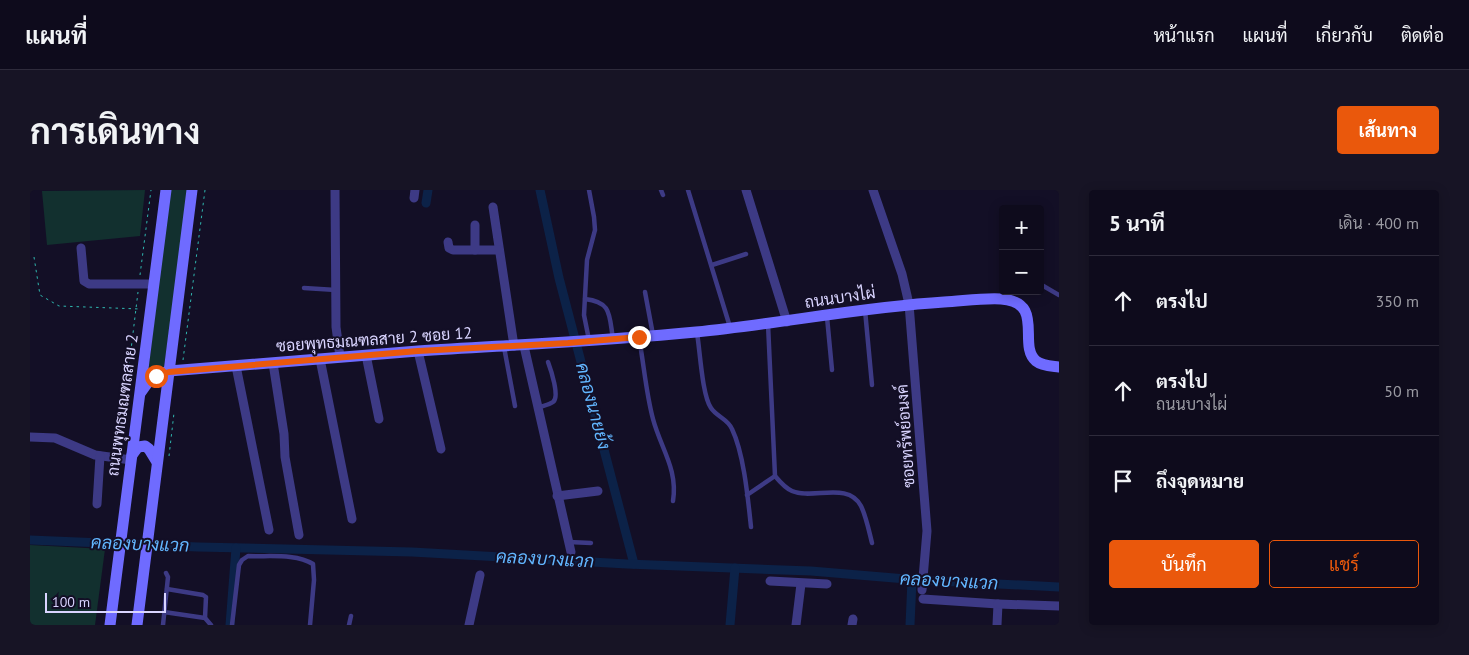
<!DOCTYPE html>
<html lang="th">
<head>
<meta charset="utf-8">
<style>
  body { margin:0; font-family:"PT Sans",Sarabun,sans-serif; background:#171425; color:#f1f3f6 }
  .controls { position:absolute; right:15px; top:15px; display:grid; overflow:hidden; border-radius:5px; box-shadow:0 2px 12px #0003 }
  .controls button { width:45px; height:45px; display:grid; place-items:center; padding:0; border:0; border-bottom:1px solid #2e2b3b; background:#0e0b1c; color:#f1f3f6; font:25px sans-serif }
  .scale { position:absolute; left:15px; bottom:12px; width:121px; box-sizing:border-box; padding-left:5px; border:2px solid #d9d4ff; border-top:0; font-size:14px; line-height:18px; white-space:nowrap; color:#d9d4ff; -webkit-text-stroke:4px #130f26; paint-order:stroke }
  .stop { position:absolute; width:15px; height:15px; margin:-11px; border:4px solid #ea580c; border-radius:50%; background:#fff }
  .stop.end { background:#ea580c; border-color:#fff; box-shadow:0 1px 5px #0008 }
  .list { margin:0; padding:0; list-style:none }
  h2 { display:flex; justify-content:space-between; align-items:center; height:65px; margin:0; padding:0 20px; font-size:21px }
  h2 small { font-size:16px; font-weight:400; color:#9b9ba3 }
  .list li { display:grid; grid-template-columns:32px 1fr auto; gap:15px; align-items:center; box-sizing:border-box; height:90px; padding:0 20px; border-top:1px solid #2e2b3b }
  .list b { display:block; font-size:19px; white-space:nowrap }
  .list p { margin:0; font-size:16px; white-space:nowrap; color:#9b9ba3 }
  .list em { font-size:16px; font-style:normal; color:#9b9ba3 }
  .actions { display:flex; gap:10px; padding:15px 20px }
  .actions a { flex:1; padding:11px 0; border:1px solid #ea580c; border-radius:5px; text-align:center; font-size:18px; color:#ea580c }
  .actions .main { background:#ea580c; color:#fff }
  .icon { flex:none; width:28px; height:28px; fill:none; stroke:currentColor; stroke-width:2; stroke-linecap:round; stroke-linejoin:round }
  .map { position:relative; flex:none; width:1029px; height:435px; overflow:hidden; border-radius:5px }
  header { display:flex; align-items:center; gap:30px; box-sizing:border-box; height:70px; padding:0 25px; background:#0e0b1c; border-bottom:1px solid #2e2b3b }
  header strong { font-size:24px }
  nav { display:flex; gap:28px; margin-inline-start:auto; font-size:18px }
  .intro { display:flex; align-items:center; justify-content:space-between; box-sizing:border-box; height:120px; padding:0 30px }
  h1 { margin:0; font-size:35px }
  .button { padding:12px 22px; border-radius:5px; background:#ea580c; color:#fff; font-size:18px; font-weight:700 }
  main { display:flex; gap:30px; padding:0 30px }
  aside { flex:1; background:#0e0b1c; border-radius:5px; box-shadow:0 2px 12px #0003 }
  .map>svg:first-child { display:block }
  .green { fill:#12302f }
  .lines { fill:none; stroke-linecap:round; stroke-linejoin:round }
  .canal { stroke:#0c2248; stroke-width:9 }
  .path { stroke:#2fb8b0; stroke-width:1; stroke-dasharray:2.5 4; stroke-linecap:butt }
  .lane { stroke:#3d3a85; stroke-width:4.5 }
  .street { stroke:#3d3a85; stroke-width:9 }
  .secondary { stroke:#6f6bff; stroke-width:11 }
  .route { stroke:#ea580c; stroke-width:6 }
  .labels { text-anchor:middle; stroke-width:4; stroke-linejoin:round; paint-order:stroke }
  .street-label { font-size:16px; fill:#d9d4ff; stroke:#130f26 }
  .water-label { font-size:18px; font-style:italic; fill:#62b6ff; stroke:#130f26 }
</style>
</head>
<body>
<header>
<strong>แผนที่</strong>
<nav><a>หน้าแรก</a><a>แผนที่</a><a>เกี่ยวกับ</a><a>ติดต่อ</a></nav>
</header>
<div class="intro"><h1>การเดินทาง</h1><a class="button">เส้นทาง</a></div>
<main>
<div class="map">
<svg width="1029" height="435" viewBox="0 0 1029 435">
  <rect width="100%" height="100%" fill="#130f26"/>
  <g class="green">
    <polygon points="115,0 110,46 17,55 12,1"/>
    <polygon points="140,0 159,0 134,177 126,181 118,182"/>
    <polygon points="0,355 75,359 65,435 0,435"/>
  </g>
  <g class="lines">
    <g class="canal">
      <polyline points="510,0 529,88 604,374"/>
      <polyline points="396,13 398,0"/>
      <polyline points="0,350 168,357 382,362 597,374 781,381 888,390 1029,397"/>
      <polyline points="200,435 206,358"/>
      <polyline points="700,435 705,378"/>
      <polyline points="880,435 882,390"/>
    </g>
    <g class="path">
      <polyline points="4,67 10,105 29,116 110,119"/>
      <polyline points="110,85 121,0"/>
      <polyline points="153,170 175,0"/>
      <polyline points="89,259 108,102"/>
      <polyline points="139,266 144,223"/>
    </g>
    <g class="lane">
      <polyline points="631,0 633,5"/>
      <polyline points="658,0 700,137"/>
      <polyline points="682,75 716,64"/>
      <polyline points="1010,94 1029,105"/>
      <polyline points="274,98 306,100"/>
      <polyline points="615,102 623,145"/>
      <path d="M555,109C582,112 579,125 583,149"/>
      <polyline points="835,120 842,195"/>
      <polyline points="797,127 802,180"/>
      <path d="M738,134L745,286C750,292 755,298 762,301C783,310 818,291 831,316C836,326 839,341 842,353"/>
      <path d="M667,143C670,160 672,205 681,218C687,227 698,229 702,239C714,264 718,309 721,337"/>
      <path d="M609,148C614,175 616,203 623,229C631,259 648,279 643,311"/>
      <polyline points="559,150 554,125 557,70 565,40 564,27 559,0"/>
      <polyline points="474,157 485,216"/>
      <path d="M507,218C512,216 519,215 523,212C530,207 521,180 518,172"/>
      <polyline points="717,305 745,286"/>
      <polyline points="539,352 561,353"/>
      <polyline points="137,399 173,405 176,407 175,428"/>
      <polyline points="134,422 175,428 181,435"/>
      <polyline points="133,435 138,387 136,383"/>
      <path d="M202,435L209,375L212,370L218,366C238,367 266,363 283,374L284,390L280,435"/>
      <polyline points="319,435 321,426"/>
    </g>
    <g class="street">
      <polyline points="305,0 306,137 310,167"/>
      <polyline points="716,0 757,132"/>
      <polyline points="843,0 872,84 879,114 897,341 892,400"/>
      <polyline points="384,8 385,0"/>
      <polyline points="463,17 484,156"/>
      <polyline points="418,52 419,58 423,60 469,60"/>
      <polyline points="51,58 54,91 59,94 124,94"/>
      <polyline points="445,60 445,35"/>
      <polyline points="494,156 541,362"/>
      <polyline points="388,161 411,259"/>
      <polyline points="336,165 349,229"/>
      <polyline points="290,169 322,329"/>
      <polyline points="243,173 254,244 255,267 269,345"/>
      <polyline points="206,176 239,340"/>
      <polyline points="0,247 25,248 65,265 101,270"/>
      <polyline points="527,306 568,301"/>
      <polyline points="67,314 70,266"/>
      <polyline points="740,391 797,394"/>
      <polyline points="893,409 968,414 967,435"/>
      <polyline points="968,414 1029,416"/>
      <polyline points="439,435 450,385"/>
      <polyline points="766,435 771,394"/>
      <polyline points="822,435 823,429"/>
    </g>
    <g class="secondary">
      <path d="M111,202L121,188L139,181C222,174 305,167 388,161C481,155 573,151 666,142C749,134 831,117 914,112C933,111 952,108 971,109C1016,112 987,155 1006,171C1012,176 1022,176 1029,177"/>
      <polyline points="102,265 108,257 115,256 119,259 127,272"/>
      <polyline points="80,435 136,0"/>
      <polyline points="107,435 162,0"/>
    </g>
  </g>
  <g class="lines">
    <polyline class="route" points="126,186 139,182 388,161 538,153 609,147"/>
  </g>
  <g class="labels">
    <g class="street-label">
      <text transform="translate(810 107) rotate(-8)" y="6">ถนนบางไผ่</text>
      <text transform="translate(344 149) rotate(-4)" y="6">ซอยพุทธมณฑลสาย 2 ซอย 12</text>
      <text transform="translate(92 215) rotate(-82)" y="6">ถนนพุทธมณฑลสาย 2</text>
      <text transform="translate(875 246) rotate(-94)" y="6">ซอยทรัพย์อนงค์</text>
    </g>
    <g class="water-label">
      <text transform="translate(563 216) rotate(75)" y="6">คลองนายย้ง</text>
      <text transform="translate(110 354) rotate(2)" y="6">คลองบางแวก</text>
      <text transform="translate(515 369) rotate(3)" y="6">คลองบางแวก</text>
      <text transform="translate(919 391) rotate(3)" y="6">คลองบางแวก</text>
    </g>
  </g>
</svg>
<div class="controls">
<button>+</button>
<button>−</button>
</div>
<div class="scale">100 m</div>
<div class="stop" style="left:126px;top:186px"></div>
<div class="stop end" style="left:609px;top:147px"></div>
</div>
<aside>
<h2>5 นาที<small>เดิน · 400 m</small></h2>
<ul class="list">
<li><svg class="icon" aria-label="ahead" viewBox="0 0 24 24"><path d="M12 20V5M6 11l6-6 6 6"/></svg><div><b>ตรงไป</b></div><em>350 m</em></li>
<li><svg class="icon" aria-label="ahead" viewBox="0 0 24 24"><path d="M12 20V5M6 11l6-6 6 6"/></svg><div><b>ตรงไป</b><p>ถนนบางไผ่</p></div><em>50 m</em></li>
<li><svg class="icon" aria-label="arrive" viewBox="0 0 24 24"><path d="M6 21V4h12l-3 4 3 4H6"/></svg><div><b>ถึงจุดหมาย</b></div></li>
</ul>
<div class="actions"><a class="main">บันทึก</a><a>แชร์</a></div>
</aside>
</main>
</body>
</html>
